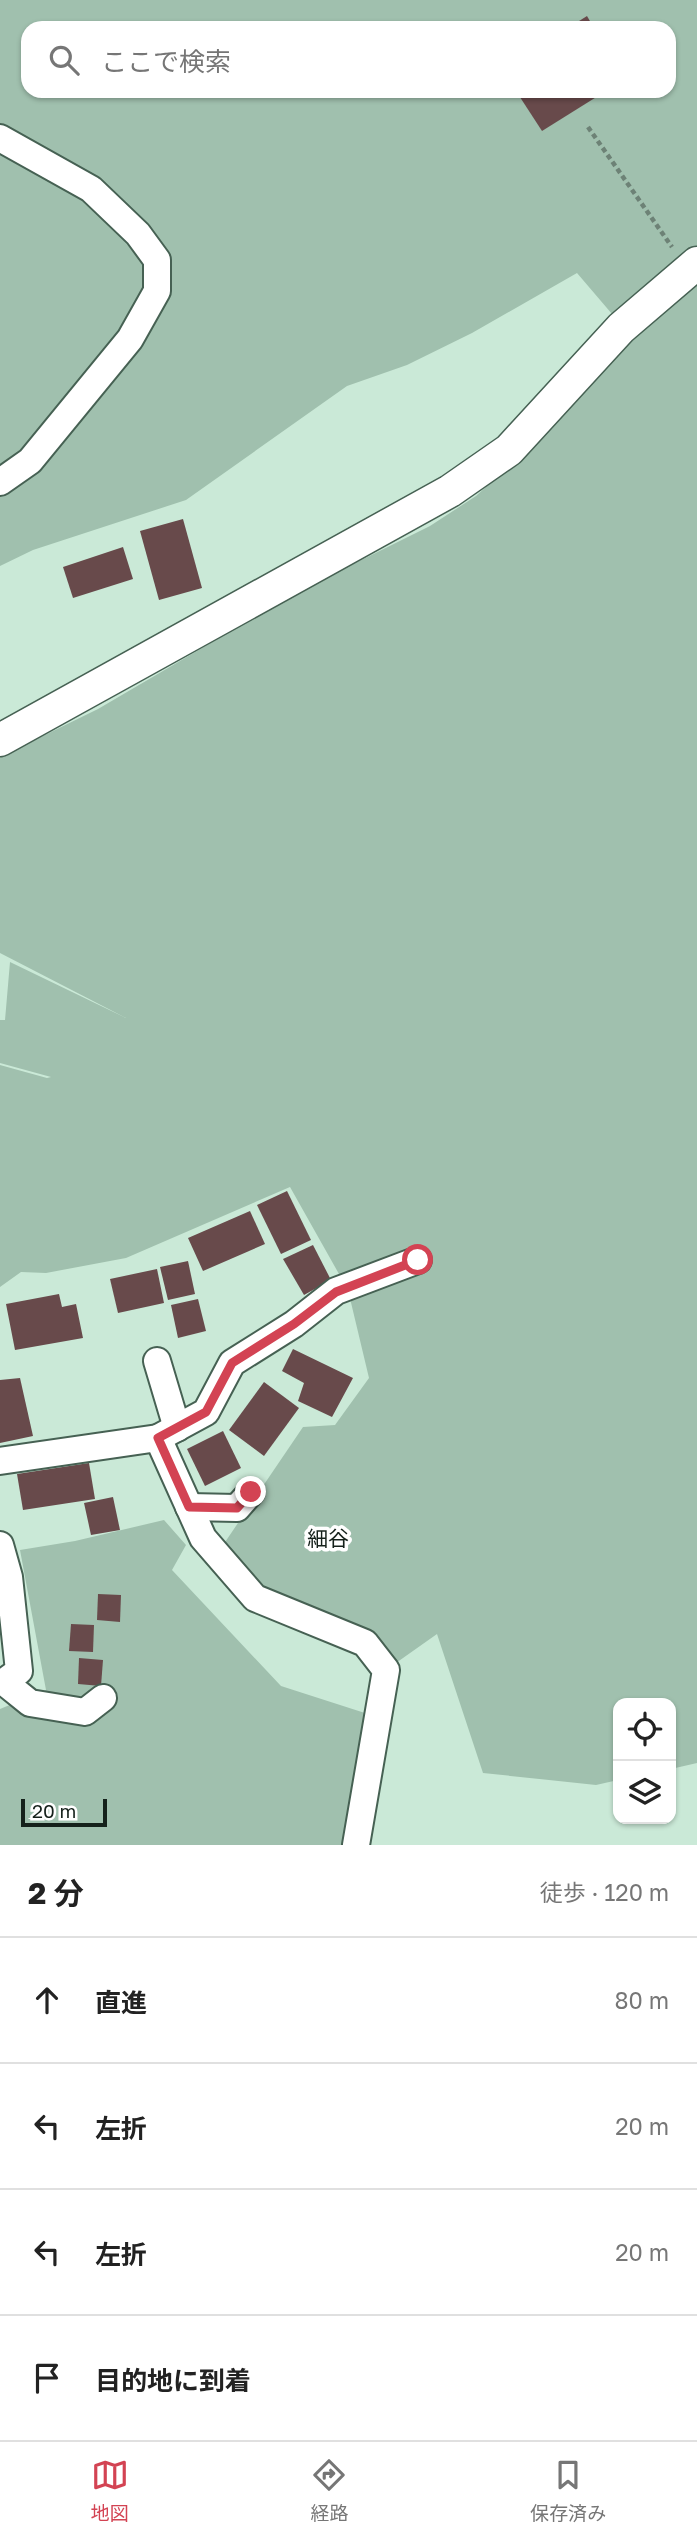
<!DOCTYPE html>
<html lang="ja">
<head>
<meta charset="utf-8">
<style>
  body { margin:0; font-family:"Golos Text","Noto Sans JP",sans-serif; background:#f6f6f6; color:#222 }
  .controls { position:absolute; right:21px; bottom:21px; display:grid; overflow:hidden; border-radius:14px; box-shadow:0 2px 5px #0004 }
  .controls button { width:63px; height:63px; display:grid; place-items:center; padding:0; border:0; border-bottom:2px solid #e0e0e0; background:#fff; color:#222; font:35px sans-serif }
  .scale { position:absolute; left:21px; bottom:18px; width:86px; box-sizing:border-box; padding-left:7px; border:4px solid #15211b; border-top:0; font-size:19px; line-height:24px; white-space:nowrap; color:#15211b; -webkit-text-stroke:5px #fff; paint-order:stroke }
  .stop { position:absolute; width:21px; height:21px; margin:-16px; border:5px solid #d34353; border-radius:50%; background:#fff }
  .stop.end { background:#d34353; border-color:#fff; box-shadow:0 2px 7px #0008 }
  .list { margin:0; padding:0; list-style:none }
  h2 { display:flex; justify-content:space-between; align-items:center; height:91px; margin:0; padding:0 28px; font-size:30px }
  h2 small { font-size:23px; font-weight:400; color:#767676 }
  .list li { display:grid; grid-template-columns:46px 1fr auto; gap:21px; align-items:center; box-sizing:border-box; height:126px; padding:0 28px; border-top:2px solid #e0e0e0 }
  .list b { display:block; font-size:26px; white-space:nowrap }
  .list em { font-size:23px; font-style:normal; color:#767676 }
  .icon { flex:none; width:38px; height:38px; fill:none; stroke:currentColor; stroke-width:2; stroke-linecap:round; stroke-linejoin:round }
  .map { position:relative; flex:none; width:697px; height:1845px; overflow:hidden }
  .search { position:absolute; background:#fff; box-shadow:0 2px 5px #0004; left:21px; right:21px; top:21px; height:77px; display:flex; align-items:center; gap:18px; box-sizing:border-box; padding:0 24px; border-radius:21px; color:#767676; font-size:26px }
  .sheet { height:595px; background:#fff }
  nav { display:flex; justify-content:space-around; align-items:center; box-sizing:border-box; height:98px; border-top:2px solid #e0e0e0; background:#fff; font-size:19px; color:#767676 }
  nav a { display:grid; justify-items:center; gap:4px }
  nav .on { color:#d34353 }
  .map>svg:first-child { display:block }
  .green { fill:#a0c0ae; fill-rule:evenodd }
  .building { fill:#684a4b }
  .lines { fill:none; stroke-linecap:round; stroke-linejoin:round }
  .minor-casing { stroke:#466153; stroke-width:30 }
  .tertiary-casing { stroke:#466153; stroke-width:35 }
  .path { stroke:#6d8276; stroke-width:4.5; stroke-dasharray:5 3.5; stroke-linecap:butt }
  .minor { stroke:#fff; stroke-width:26 }
  .tertiary { stroke:#fff; stroke-width:32 }
  .route { stroke:#d34353; stroke-width:9 }
  .labels { text-anchor:middle; stroke-width:7; stroke-linejoin:round; paint-order:stroke }
  .quarter-label { font-size:21px; fill:#15211b; stroke:#fff }
</style>
</head>
<body>
<div class="map">
<svg width="697" height="1845" viewBox="0 0 697 1845">
  <rect width="100%" height="100%" fill="#cae9d7"/>
  <g class="green">
    <path d="M0,0H697V1763L671,1769V1703H618V1780L596,1785L483,1773L437,1634L386,1670L330,1629L269,1604L217,1554L303,1427L335,1425L369,1378L348,1290L290,1187L126,1258L46,1273L21,1272L0,1287V1065L47,1078L51,1077L0,1063V1020H5L10,962L126,1018L0,953V757L98,709L303,589L430,526L476,496L517,459L618,321L577,273L472,333L407,365L347,386L186,500L33,550L0,566ZM28,28H669V91H28Z"/>
    <polygon points="164,1520 186,1545 172,1570 281,1686 368,1714 353,1845 0,1845 0,1709 46,1690 20,1550 75,1541"/>
  </g>
  <g class="building">
    <polygon points="587,16 594,28 568,28"/>
    <polygon points="516,91 606,91 542,131"/>
    <polygon points="183,519 202,588 159,600 140,531"/>
    <polygon points="123,547 133,579 73,598 63,567"/>
    <polygon points="287,1191 311,1240 281,1254 257,1205"/>
    <polygon points="250,1211 265,1244 203,1271 188,1238"/>
    <polygon points="313,1245 331,1280 304,1295 283,1259"/>
    <polygon points="188,1261 195,1294 168,1300 160,1267"/>
    <polygon points="157,1269 164,1303 118,1313 110,1279"/>
    <polygon points="59,1294 62,1307 76,1304 83,1338 15,1350 6,1304"/>
    <polygon points="198,1299 206,1331 178,1338 171,1305"/>
    <polygon points="293,1349 353,1378 332,1417 298,1401 304,1383 282,1371"/>
    <polygon points="20,1378 33,1436 0,1443 0,1380"/>
    <polygon points="264,1382 299,1408 264,1456 229,1430"/>
    <polygon points="223,1431 241,1468 205,1486 187,1449"/>
    <polygon points="89,1463 95,1499 23,1510 17,1474"/>
    <polygon points="113,1497 120,1530 91,1535 84,1503"/>
    <polygon points="98,1594 121,1595 120,1622 97,1620"/>
    <polygon points="71,1624 94,1625 93,1652 69,1651"/>
    <polygon points="79,1658 103,1660 101,1686 78,1684"/>
  </g>
  <g class="lines">
    <defs>
      <g id="minor">
        <polyline points="0,138 91,189 138,234 157,260 157,291 130,339 30,461 0,482"/>
        <polyline points="157,1361 177,1428"/>
        <polyline points="158,1438 206,1412 232,1363 294,1324 336,1291 418,1260"/>
        <polyline points="0,1461 158,1438 203,1538 255,1598 365,1643 386,1670 356,1845"/>
        <polyline points="189,1507 237,1508 251,1492"/>
        <polyline points="0,1545 9,1577 19,1671 4,1682 0,1682"/>
        <polyline points="4,1682 30,1703 85,1712 103,1698"/>
      </g>
      <polyline id="tertiary" points="0,740 450,491 509,450 621,328 697,263"/>
    </defs>
    <use href="#minor" class="minor-casing"/>
    <use href="#tertiary" class="tertiary-casing"/>
    <polyline class="path" points="588,127 672,247"/>
    <use href="#minor" class="minor"/>
    <use href="#tertiary" class="tertiary"/>
  </g>
  <g class="lines">
    <polyline class="route" points="251,1492 237,1508 189,1507 158,1438 206,1412 232,1363 294,1324 336,1292 418,1260"/>
  </g>
  <g class="labels">
    <g class="quarter-label">
      <text x="328" y="1546">細谷</text>
    </g>
  </g>
</svg>
<div class="controls">
<button><svg class="icon" aria-label="locate" viewBox="0 0 24 24"><circle cx="12" cy="12" r="6"/><path d="M12 2v4M12 18v4M2 12h4M18 12h4"/></svg></button>
<button><svg class="icon" aria-label="layers" viewBox="0 0 24 24"><path d="M12 4l9 5-9 5-9-5zM3 14l9 5 9-5"/></svg></button>
</div>
<div class="scale">20 m</div>
<div class="stop" style="left:418px;top:1260px"></div>
<div class="stop end" style="left:251px;top:1492px"></div>
<div class="search"><svg class="icon" aria-label="search" viewBox="0 0 24 24"><circle cx="10" cy="10" r="6"/><path d="M15 15l6 6"/></svg>ここで検索</div>
</div>
<section class="sheet">
<h2>2 分<small>徒歩 · 120 m</small></h2>
<ul class="list">
<li><svg class="icon" aria-label="ahead" viewBox="0 0 24 24"><path d="M12 20V5M6 11l6-6 6 6"/></svg><div><b>直進</b></div><em>80 m</em></li>
<li><svg class="icon" aria-label="left" viewBox="0 0 24 24"><path d="M17 20v-9H6M10 6l-5 5 5 5"/></svg><div><b>左折</b></div><em>20 m</em></li>
<li><svg class="icon" aria-label="left" viewBox="0 0 24 24"><path d="M17 20v-9H6M10 6l-5 5 5 5"/></svg><div><b>左折</b></div><em>20 m</em></li>
<li><svg class="icon" aria-label="arrive" viewBox="0 0 24 24"><path d="M6 21V4h12l-3 4 3 4H6"/></svg><div><b>目的地に到着</b></div></li>
</ul>
</section>
<nav>
<a class="on"><svg class="icon" aria-label="map" viewBox="0 0 24 24"><path d="M3 6l6-2 6 2 6-2v14l-6 2-6-2-6 2zM9 4v14M15 6v14"/></svg>地図</a>
<a><svg class="icon" aria-label="directions" viewBox="0 0 24 24"><path d="M12 3l9 9-9 9-9-9zM9 14v-3h6M13 9l2 2-2 2"/></svg>経路</a>
<a><svg class="icon" aria-label="saved" viewBox="0 0 24 24"><path d="M7 4h10v16l-5-4-5 4z"/></svg>保存済み</a>
</nav>
</body>
</html>
